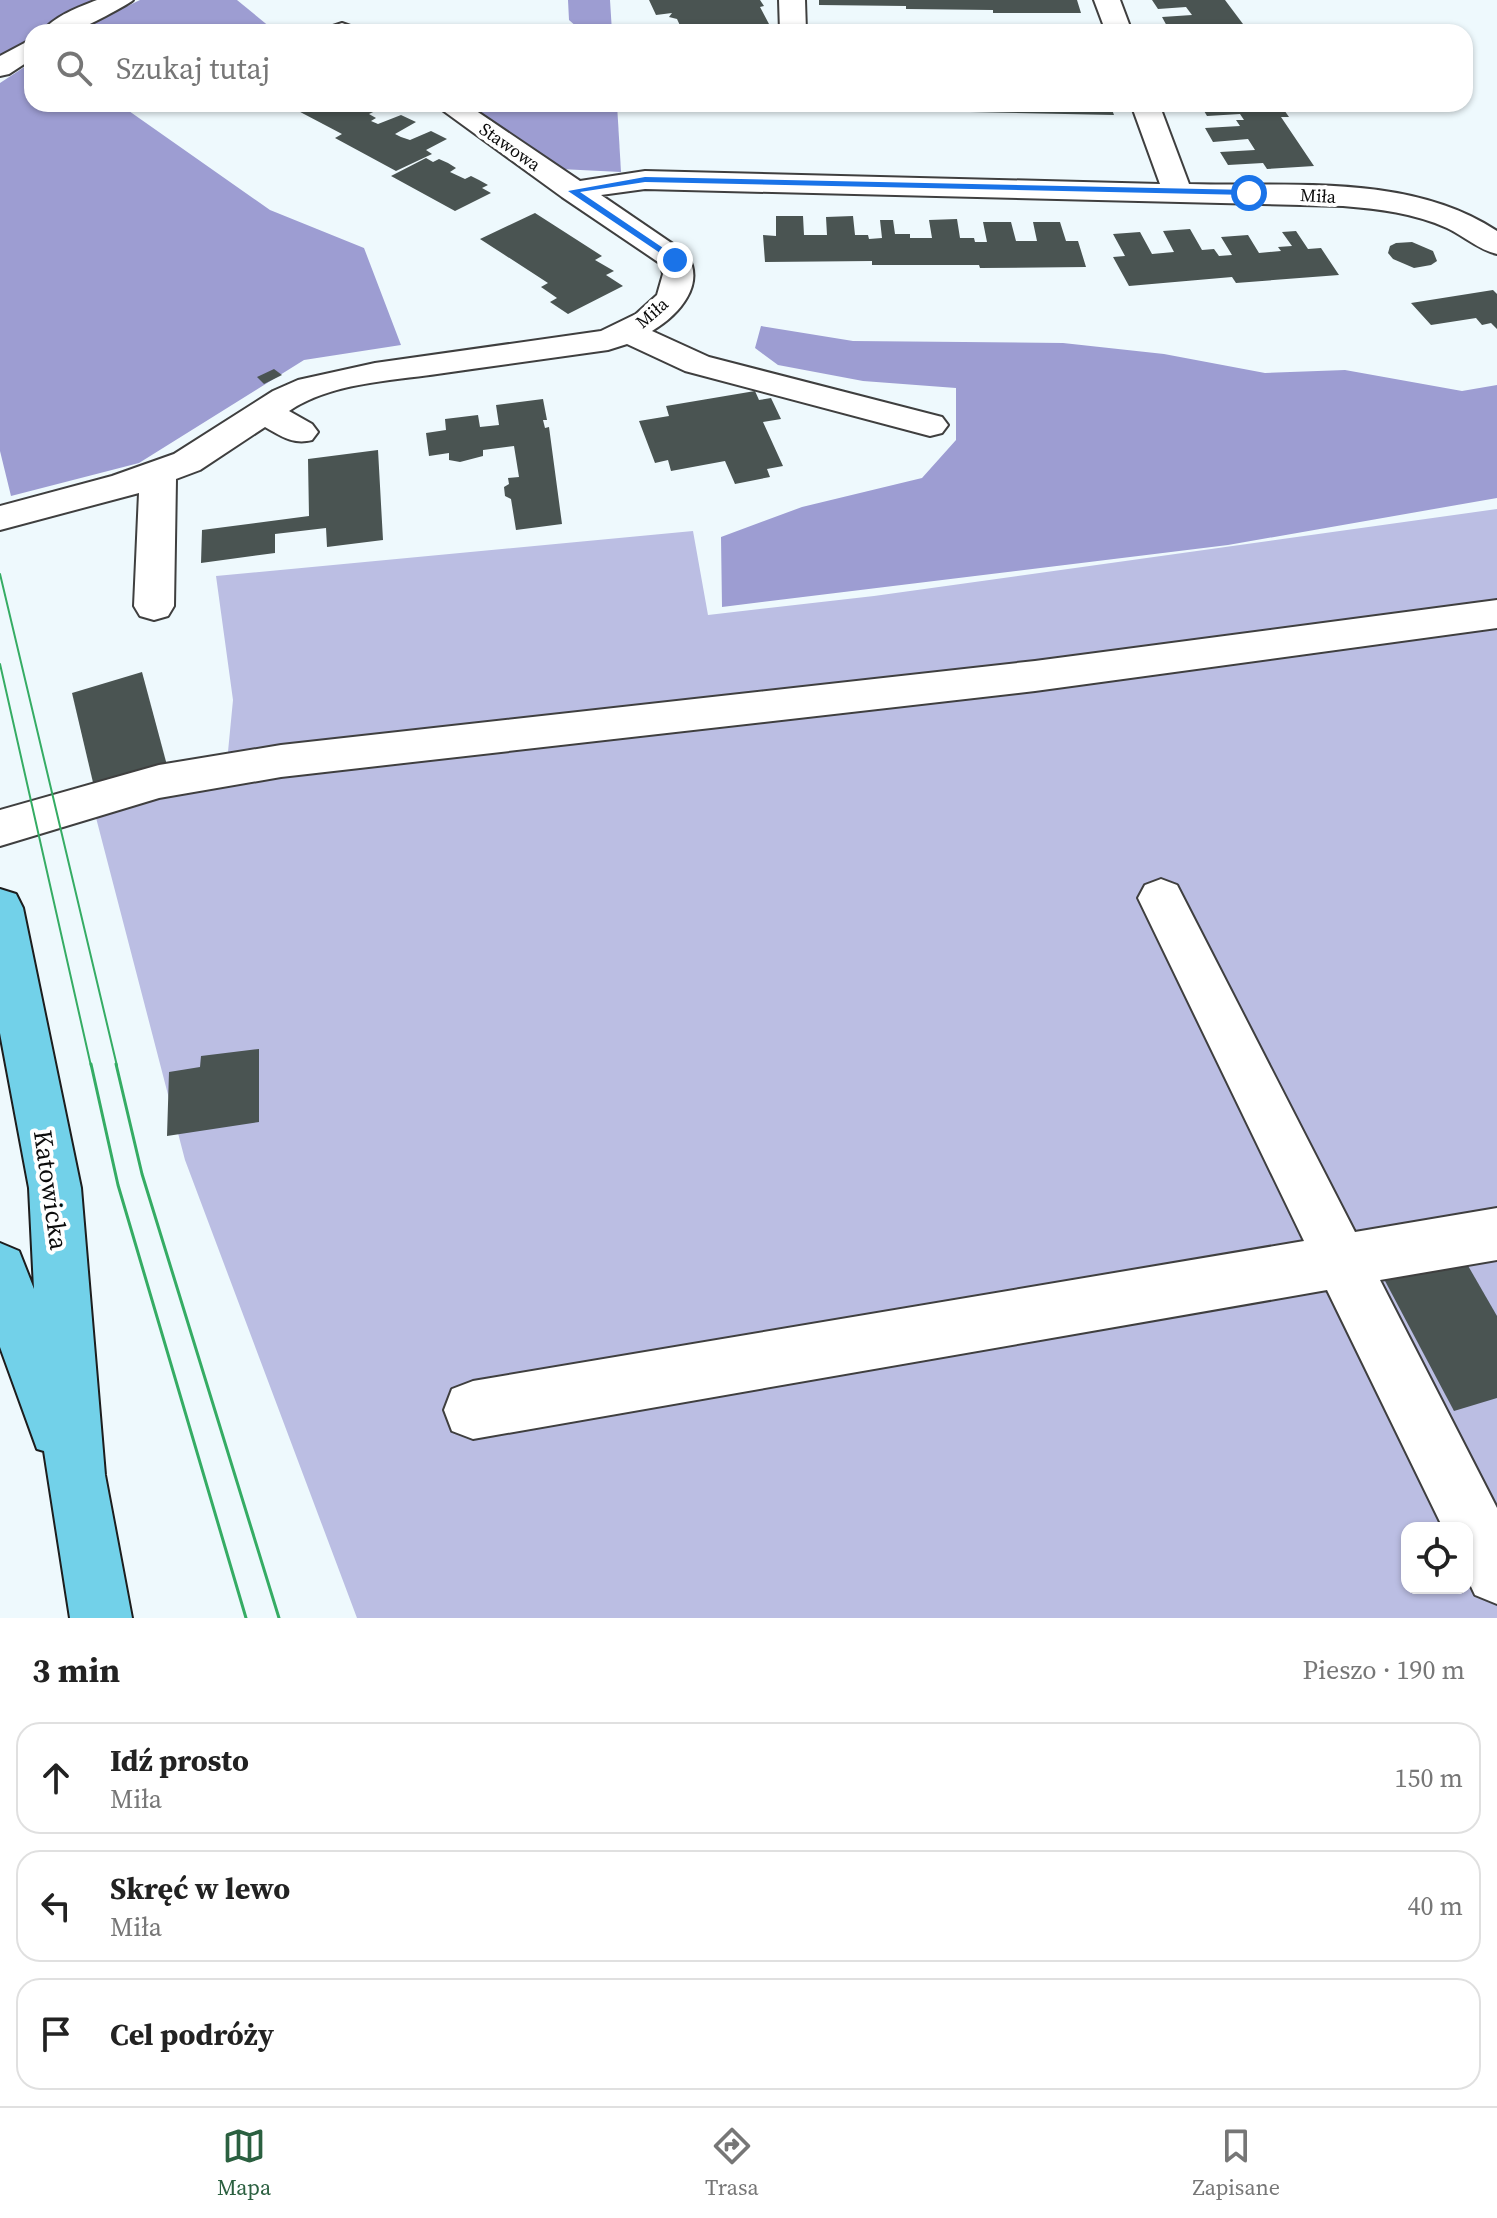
<!DOCTYPE html>
<html lang="pl">
<head>
<meta charset="utf-8">
<style>
  body { margin:0; font-family:"Source Serif 4",serif; background:#f2f2f2; color:#222 }
  .controls { position:absolute; right:24px; bottom:24px; display:grid; overflow:hidden; border-radius:16px; box-shadow:0 2px 6px #0004 }
  .controls button { width:72px; height:72px; display:grid; place-items:center; padding:0; border:0; border-bottom:2px solid #e0e0e0; background:#fff; color:#222; font:40px sans-serif }
  .stop { position:absolute; width:24px; height:24px; margin:-18px; border:6px solid #1a73e8; border-radius:50%; background:#fff }
  .stop.end { background:#1a73e8; border-color:#fff; box-shadow:0 2px 8px #0008 }
  .list { margin:0; padding:0; list-style:none }
  h2 { display:flex; justify-content:space-between; align-items:center; height:104px; margin:0; padding:0 32px; font-size:34px }
  h2 small { font-size:26px; font-weight:400; color:#767676 }
  .list li { display:grid; grid-template-columns:52px 1fr auto; gap:24px; align-items:center; box-sizing:border-box; height:112px; margin:0 16px 16px; padding:0 16px; border:2px solid #e0e0e0; border-radius:24px }
  .list b { display:block; font-size:30px; white-space:nowrap }
  .list p { margin:0; font-size:26px; white-space:nowrap; color:#767676 }
  .list em { font-size:26px; font-style:normal; color:#767676 }
  .icon { flex:none; width:44px; height:44px; fill:none; stroke:currentColor; stroke-width:2; stroke-linecap:round; stroke-linejoin:round }
  .map { position:relative; flex:none; width:1497px; height:1618px; overflow:hidden }
  .search { position:absolute; background:#fff; box-shadow:0 2px 6px #0004; left:24px; right:24px; top:24px; height:88px; display:flex; align-items:center; gap:20px; box-sizing:border-box; padding:0 28px; border-radius:24px; color:#767676; font-size:30px }
  .sheet { height:488px; background:#fff }
  nav { display:flex; justify-content:space-around; align-items:center; box-sizing:border-box; height:112px; border-top:2px solid #e0e0e0; background:#fff; font-size:22px; color:#767676 }
  nav a { display:grid; justify-items:center; gap:4px }
  nav .on { color:#2b6040 }
  .map>svg:first-child { display:block }
  .green { fill:#bbbee3; fill-rule:evenodd }
  .forest { fill:#9d9dd2 }
  .building { fill:#4a5452 }
  .lines { fill:none; stroke-linecap:round; stroke-linejoin:round }
  .minor-casing { stroke:#3f3f3f; stroke-width:4 }
  .major-casing { stroke:#1d1d1d; stroke-width:4 }
  .minor { fill:#fff; fill-rule:evenodd }
  .major { fill:#72d1e9; fill-rule:evenodd }
  .tram-far1 { stroke:#35ac64; stroke-width:2 }
  .tram { stroke:#35ac64; stroke-width:3 }
  .route { fill:#1a73e8 }
  .labels { text-anchor:middle; stroke-width:8; stroke-linejoin:round; paint-order:stroke }
  .far-street-label { font-size:18px; fill:#0c0c0c; stroke:#fff }
  .near-street-label { font-size:26px; fill:#0c0c0c; stroke:#fff }
</style>
</head>
<body>
<div class="map">
<svg width="1497" height="1618" viewBox="0 0 1497 1618">
  <rect width="100%" height="100%" fill="#eef9fd"/>
  <path class="green" d="M1497,509V1618H357L185,1160L94,810L227,762L233,700L216,576L693,531L708,615L874,596ZM1407,1528H1467V1588H1407Z"/>
  <g class="forest">
    <polygon points="0,0 105,0 44,32 32,32 32,40 0,62"/>
    <polygon points="140,0 237,0 276,32 74,32"/>
    <polygon points="568,0 610,0 612,32 543,32 578,28 569,20"/>
    <polygon points="32,62 32,104 119,104 270,210 364,248 401,345 304,360 139,463 11,496 0,451 0,83"/>
    <polygon points="465,104 617,104 621,172 560,169"/>
    <polygon points="761,326 853,341 1063,343 1164,354 1265,373 1345,370 1462,391 1497,385 1497,498 1228,545 722,607 721,537 802,507 922,478 956,440 956,388 863,381 778,365 755,348"/>
  </g>
  <g class="building">
    <polygon points="649,0 760,0 764,6 760,7 769,24 683,32 677,19 669,17 672,13 656,15"/>
    <polygon points="819,0 1077,0 1081,13 993,13 993,10 906,9 906,6 819,5"/>
    <polygon points="1152,0 1225,0 1246,28 1238,29 1240,32 1203,32 1199,26 1168,28 1162,17 1192,15 1186,7 1158,9"/>
    <polygon points="285,104 390,104 369,114 376,118 371,121 378,124 401,115 416,122 395,134 401,137 410,140 431,131 447,139 426,150 432,154 396,171 335,138 342,134"/>
    <polygon points="828,104 1110,104 1114,115 828,109"/>
    <polygon points="1200,104 1280,104 1289,117 1281,117 1314,166 1267,169 1263,163 1228,165 1220,152 1255,150 1248,139 1213,142 1205,128 1240,126 1236,120 1244,120 1240,114 1207,116"/>
    <polygon points="426,158 433,162 439,159 448,163 456,168 450,172 465,179 471,176 479,180 488,185 482,188 491,193 455,211 391,176"/>
    <polygon points="535,213 602,256 595,260 614,271 606,275 623,286 568,314 550,302 557,298 541,287 548,283 480,239"/>
    <polygon points="776,216 803,216 804,235 827,235 826,217 853,216 855,235 868,235 869,239 882,238 880,220 893,220 895,234 910,234 910,238 932,238 929,220 957,219 960,238 974,238 975,242 987,242 983,222 1011,222 1016,241 1037,241 1033,222 1060,222 1066,241 1078,241 1086,267 980,268 979,265 872,265 872,261 765,262 763,235 776,236"/>
    <polygon points="1190,229 1202,250 1214,249 1219,256 1232,255 1221,237 1248,235 1259,253 1281,251 1278,247 1292,246 1282,232 1296,231 1308,249 1321,248 1339,275 1236,283 1232,277 1129,286 1113,257 1125,256 1113,234 1140,232 1152,254 1174,252 1163,231"/>
    <polygon points="1412,242 1433,251 1437,261 1431,265 1414,268 1393,259 1388,253 1390,246 1396,243"/>
    <polygon points="1493,290 1497,294 1497,329 1491,323 1482,325 1476,318 1431,325 1411,303"/>
    <polygon points="274,369 282,375 264,384 257,377"/>
    <polygon points="755,391 759,400 771,398 781,419 763,422 783,466 767,469 770,477 735,484 725,461 671,471 668,460 655,463 639,421 669,416 666,406"/>
    <polygon points="543,399 547,420 543,420 545,428 549,427 562,524 516,530 511,499 505,496 504,487 509,484 508,478 519,477 514,446 483,450 483,456 460,462 449,460 449,453 429,456 426,433 446,430 445,419 478,415 480,427 499,425 496,405"/>
    <polygon points="378,450 383,540 327,547 326,528 275,534 275,553 201,563 202,530 309,516 308,459"/>
    <polygon points="142,672 168,769 95,791 72,693"/>
    <polygon points="259,1049 259,1122 167,1136 169,1072 200,1067 201,1056"/>
    <polygon points="1463,1257 1497,1316 1497,1398 1454,1411 1384,1279"/>
  </g>
  <g class="lines">
    <defs>
      <g id="minor">
        <path d="M97,0H133C130,4 83,28 75,31C66,34 52,32 42,32C54,16 79,7 97,0Z"/>
        <polygon points="779,0 805,0 806,32 780,32"/>
        <polygon points="1094,0 1120,0 1132,32 1106,32"/>
        <polygon points="342,23 353,27 357,32 329,31 333,26"/>
        <polygon points="32,39 32,59 9,74 0,76 0,56"/>
        <path d="M434,104H466L580,181L645,171L1160,184L1131,104H1159L1189,184C1289,187 1410,173 1497,231V254C1479,250 1464,236 1447,228C1414,213 1379,209 1343,206L645,189L601,195L686,253C707,284 679,315 652,331L709,357L942,417L948,425L942,433L930,436L685,371L627,344L608,350C551,358 494,366 437,374C389,381 330,383 289,411L312,424L318,432L312,440C293,445 281,436 265,427L200,470L176,479L174,606L168,616L154,620L140,616L134,606L139,493L0,530V506L112,476L174,454L273,391L298,380L375,363L601,331L636,314L657,295L663,274L661,264L562,197Z"/>
        <polygon points="1497,600 1497,628 1035,691 281,777 159,798 0,846 0,810 159,765 281,745 1035,661"/>
        <polygon points="1161,879 1177,885 1355,1232 1497,1208 1497,1260 1380,1280 1497,1508 1497,1604 1475,1595 1467,1578 1467,1528 1443,1528 1327,1290 473,1439 452,1431 444,1410 452,1389 473,1381 1304,1241 1138,898 1145,885"/>
      </g>
      <polygon id="major" points="0,889 16,894 23,908 81,1188 105,1475 132,1618 70,1618 44,1451 37,1449 0,1347 0,1243 19,1251 34,1289 29,1188 0,1033"/>
    </defs>
    <use href="#minor" class="minor-casing"/>
    <use href="#major" class="major-casing"/>
    <use href="#minor" class="minor"/>
    <use href="#major" class="major"/>
    <g class="tram-far1">
      <polyline points="0,574 117,1066"/>
      <polyline points="0,664 91,1066"/>
    </g>
    <g class="tram">
      <polyline points="91,1064 118,1185 246,1618"/>
      <polyline points="116,1064 142,1174 279,1618"/>
    </g>
  </g>
  <polygon class="route" points="645,177 1249,190 1254,193 1249,195 645,182 580,192 678,258 675,263 568,191"/>
  <g class="labels">
    <g class="far-street-label">
      <text transform="translate(510 147) rotate(35)" y="6">Stawowa</text>
      <text transform="translate(1318 196) rotate(3)" y="6">Miła</text>
      <text transform="translate(652 313) rotate(-41)" y="6">Miła</text>
    </g>
    <g class="near-street-label">
      <text transform="translate(51 1190) rotate(82)" y="9">Katowicka</text>
    </g>
  </g>
</svg>
<div class="controls">
<button><svg class="icon" aria-label="locate" viewBox="0 0 24 24"><circle cx="12" cy="12" r="6"/><path d="M12 2v4M12 18v4M2 12h4M18 12h4"/></svg></button>
</div>
<div class="stop" style="left:1249px;top:193px"></div>
<div class="stop end" style="left:675px;top:260px"></div>
<div class="search"><svg class="icon" aria-label="search" viewBox="0 0 24 24"><circle cx="10" cy="10" r="6"/><path d="M15 15l6 6"/></svg>Szukaj tutaj</div>
</div>
<section class="sheet">
<h2>3 min<small>Pieszo · 190 m</small></h2>
<ul class="list">
<li><svg class="icon" aria-label="ahead" viewBox="0 0 24 24"><path d="M12 20V5M6 11l6-6 6 6"/></svg><div><b>Idź prosto</b><p>Miła</p></div><em>150 m</em></li>
<li><svg class="icon" aria-label="left" viewBox="0 0 24 24"><path d="M17 20v-9H6M10 6l-5 5 5 5"/></svg><div><b>Skręć w lewo</b><p>Miła</p></div><em>40 m</em></li>
<li><svg class="icon" aria-label="arrive" viewBox="0 0 24 24"><path d="M6 21V4h12l-3 4 3 4H6"/></svg><div><b>Cel podróży</b></div></li>
</ul>
</section>
<nav>
<a class="on"><svg class="icon" aria-label="map" viewBox="0 0 24 24"><path d="M3 6l6-2 6 2 6-2v14l-6 2-6-2-6 2zM9 4v14M15 6v14"/></svg>Mapa</a>
<a><svg class="icon" aria-label="directions" viewBox="0 0 24 24"><path d="M12 3l9 9-9 9-9-9zM9 14v-3h6M13 9l2 2-2 2"/></svg>Trasa</a>
<a><svg class="icon" aria-label="saved" viewBox="0 0 24 24"><path d="M7 4h10v16l-5-4-5 4z"/></svg>Zapisane</a>
</nav>
</body>
</html>
